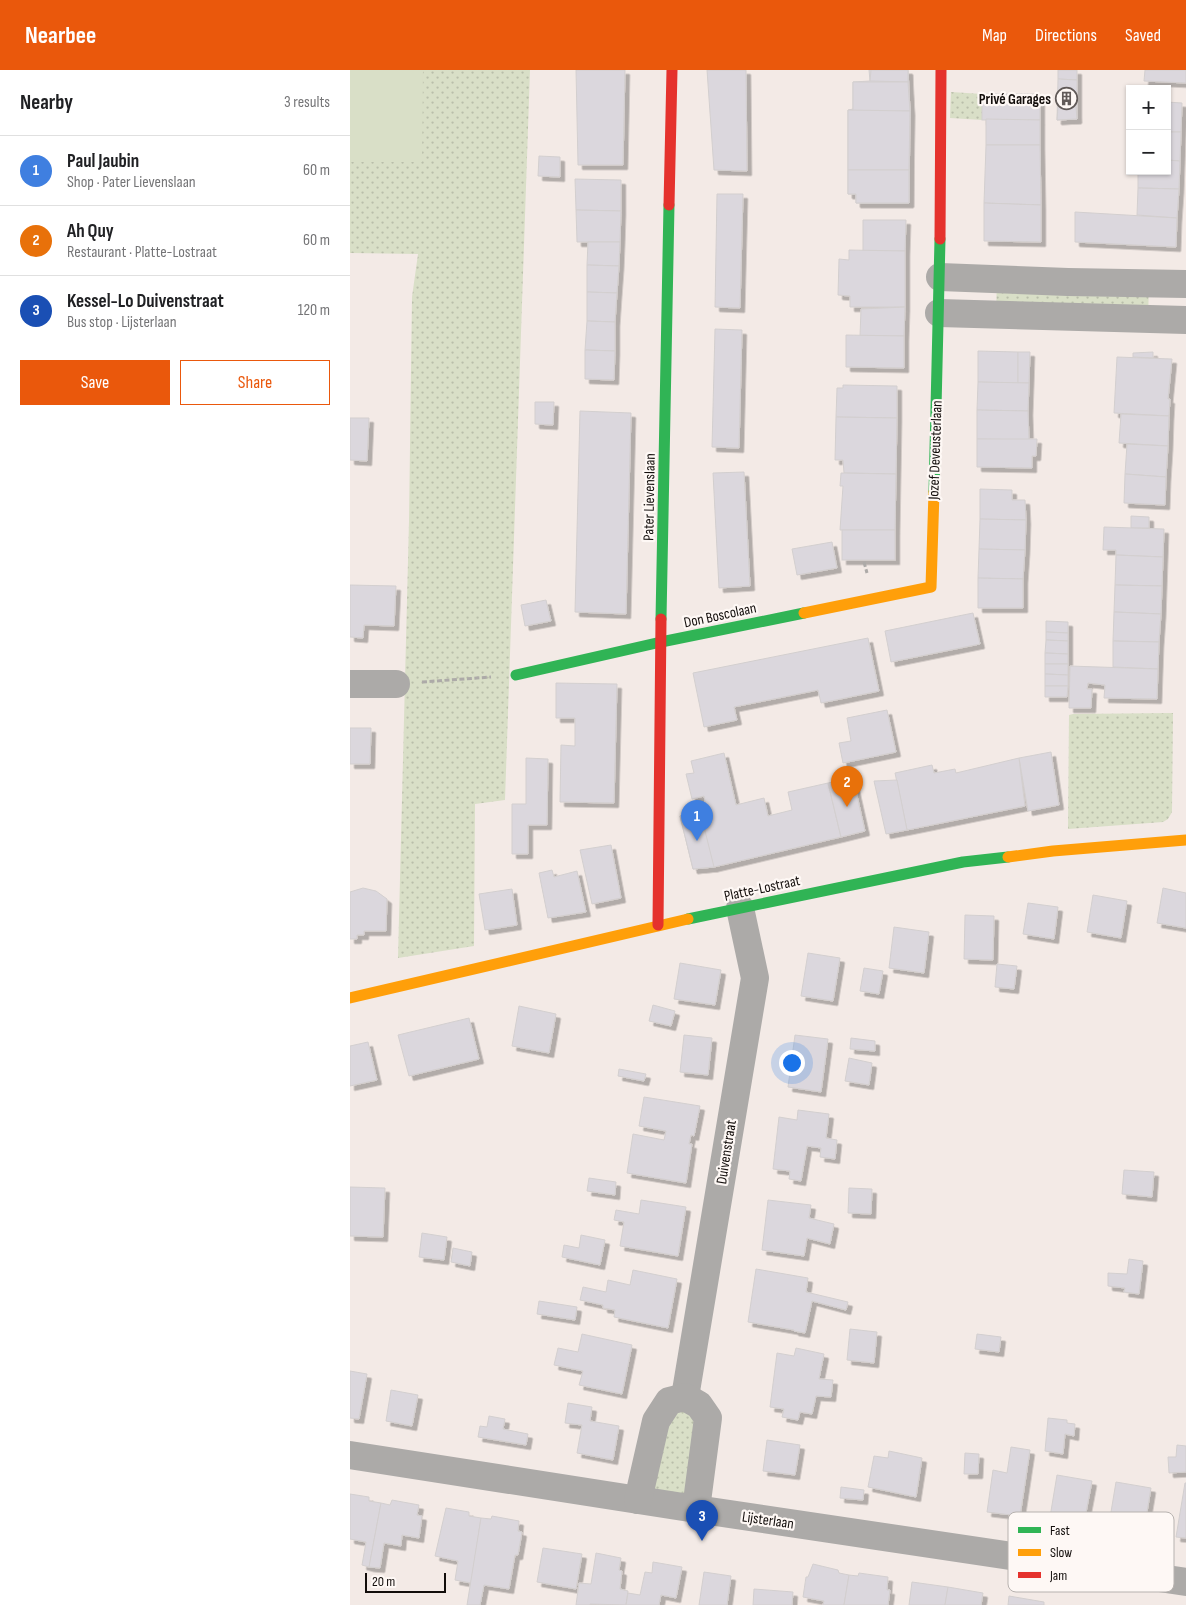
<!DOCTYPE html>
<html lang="en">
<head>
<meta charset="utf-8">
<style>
  body { margin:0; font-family:"Sofia Sans Condensed",sans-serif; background:#f6f6f6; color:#202124 }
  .controls { position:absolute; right:15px; top:15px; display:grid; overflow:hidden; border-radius:0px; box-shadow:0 1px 4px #0004 }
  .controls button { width:45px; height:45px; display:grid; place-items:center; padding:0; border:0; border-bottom:1px solid #e0e0e0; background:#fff; color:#202124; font:25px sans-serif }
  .scale { position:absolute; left:15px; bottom:12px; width:81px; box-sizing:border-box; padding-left:5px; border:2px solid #120d0b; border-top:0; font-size:14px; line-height:18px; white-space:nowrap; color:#120d0b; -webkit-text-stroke:4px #fef8f5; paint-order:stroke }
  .you { position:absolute; left:441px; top:992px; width:18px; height:18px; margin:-12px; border:4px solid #fff; border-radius:50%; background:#1a73e8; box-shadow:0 0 0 8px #1a73e833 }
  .badge { display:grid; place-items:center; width:32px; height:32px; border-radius:50%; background:#ea580c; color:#fff; font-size:16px; font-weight:700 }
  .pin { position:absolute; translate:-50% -41px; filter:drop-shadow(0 1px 2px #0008) }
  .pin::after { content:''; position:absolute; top:26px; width:18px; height:15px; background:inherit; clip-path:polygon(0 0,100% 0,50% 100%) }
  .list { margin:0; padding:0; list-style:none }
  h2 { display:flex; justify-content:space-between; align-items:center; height:65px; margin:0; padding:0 20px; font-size:21px }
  h2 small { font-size:16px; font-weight:400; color:#757577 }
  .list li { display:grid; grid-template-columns:32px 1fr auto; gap:15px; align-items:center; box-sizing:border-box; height:70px; padding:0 20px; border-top:1px solid #e0e0e0 }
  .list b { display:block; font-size:19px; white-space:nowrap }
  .list p { margin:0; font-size:16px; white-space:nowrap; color:#757577 }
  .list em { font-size:16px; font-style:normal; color:#757577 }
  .actions { display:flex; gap:10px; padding:15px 20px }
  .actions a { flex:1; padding:11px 0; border:1px solid #ea580c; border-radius:0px; text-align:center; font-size:18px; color:#ea580c }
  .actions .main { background:#ea580c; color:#fff }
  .map { position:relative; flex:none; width:836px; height:1535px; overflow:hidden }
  header { display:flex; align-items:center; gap:30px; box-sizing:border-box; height:70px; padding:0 25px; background:#ea580c; color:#fff }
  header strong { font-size:24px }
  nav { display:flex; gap:28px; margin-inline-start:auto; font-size:18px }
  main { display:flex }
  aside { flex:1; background:#fff }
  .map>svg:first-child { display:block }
  .grass { fill:url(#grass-dots) }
  .pitch { fill:#d9dfc7 }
  .building { fill:#dbd7dd; stroke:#d3cfcf; filter:url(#shadow) }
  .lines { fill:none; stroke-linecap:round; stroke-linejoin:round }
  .path { stroke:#adaaa8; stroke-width:3; stroke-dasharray:5 2.5; stroke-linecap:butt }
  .street { stroke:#acaaa8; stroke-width:28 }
  .fast { stroke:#30b455; stroke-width:11 }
  .slow { stroke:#ff9f0a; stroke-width:11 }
  .jam { stroke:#e5322d; stroke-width:11 }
  .labels { text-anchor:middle; stroke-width:4.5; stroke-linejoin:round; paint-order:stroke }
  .poi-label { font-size:15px; font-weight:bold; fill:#120d0b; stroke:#fef8f5; text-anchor:end }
  .street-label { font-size:15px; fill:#120d0b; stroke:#fef8f5 }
  .key { fill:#fef8f5; stroke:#b7b2af; stroke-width:1 }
  .key-label { font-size:14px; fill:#120d0b }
</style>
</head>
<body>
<header>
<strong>Nearbee</strong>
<nav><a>Map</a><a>Directions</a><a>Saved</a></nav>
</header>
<main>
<aside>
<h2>Nearby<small>3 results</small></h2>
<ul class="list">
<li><span class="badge" style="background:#3f7fe0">1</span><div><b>Paul Jaubin</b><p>Shop · Pater Lievenslaan</p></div><em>60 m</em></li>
<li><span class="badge" style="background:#e8710a">2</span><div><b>Ah Quy</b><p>Restaurant · Platte-Lostraat</p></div><em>60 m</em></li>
<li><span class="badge" style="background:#1a4fb4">3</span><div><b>Kessel-Lo Duivenstraat</b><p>Bus stop · Lijsterlaan</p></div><em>120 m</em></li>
</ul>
<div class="actions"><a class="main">Save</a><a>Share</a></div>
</aside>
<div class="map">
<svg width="836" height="1535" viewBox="0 0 836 1535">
  <defs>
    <pattern id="grass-dots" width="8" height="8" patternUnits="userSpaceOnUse" patternTransform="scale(1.25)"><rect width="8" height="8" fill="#d9dfc7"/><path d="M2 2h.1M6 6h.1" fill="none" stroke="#b9beaa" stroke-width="1.8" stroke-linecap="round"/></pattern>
    <filter id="shadow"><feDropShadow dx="4.5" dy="4.5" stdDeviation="0" flood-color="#0004"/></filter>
  </defs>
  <rect width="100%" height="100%" fill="#f3eae6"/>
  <g class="grass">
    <polygon points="0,0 180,0 155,730 125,734 124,876 48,888 59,451 62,227 68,184 0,183"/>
    <polygon points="601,22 632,24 632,50 600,48"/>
    <polygon points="647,208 799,213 798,249 646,244"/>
    <polygon points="823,643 822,742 818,749 813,752 718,759 719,645 723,644"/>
    <polygon points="319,1331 349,1335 346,1439 288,1430"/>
  </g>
  <polygon class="pitch" points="0,0 73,0 72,92 0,92"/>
  <g class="building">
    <polygon points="226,0 275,0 273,95 228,95"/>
    <polygon points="357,0 396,0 397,101 364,100"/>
    <polygon points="519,0 558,0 560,41 559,133 506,133 506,124 498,124 498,40 503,39 503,12 520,11"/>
    <polygon points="521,0 558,0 558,12 520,11"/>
    <polygon points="708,0 727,0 727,10 708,9"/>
    <polygon points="795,0 836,0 836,13 794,11"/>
    <polygon points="708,9 727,10 727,49 707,50"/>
    <polygon points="503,12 558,12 560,41 503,42"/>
    <rect x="632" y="24" width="58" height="26"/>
    <polygon points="817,32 832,33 831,62 817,62"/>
    <polygon points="708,36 726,37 727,49 707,50"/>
    <polygon points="498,40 560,41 559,100 498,100"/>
    <polygon points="636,49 690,50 690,75 636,75"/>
    <polygon points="817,62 831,62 830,91 817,90"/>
    <polygon points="636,75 690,75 691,135 634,133"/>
    <polygon points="189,86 210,87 210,107 188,106"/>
    <polygon points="817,90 830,91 829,119 788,118 788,101 817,101"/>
    <polygon points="498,100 559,100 559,133 506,133 506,124 498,124"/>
    <polygon points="225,109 271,110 271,141 226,140"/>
    <polygon points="788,118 829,119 827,148 787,145"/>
    <polygon points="367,124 393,124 390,238 365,237"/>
    <polygon points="634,133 691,135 691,172 634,171"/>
    <polygon points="226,140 271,141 270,172 227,172"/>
    <polygon points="725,142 827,148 826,177 725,172"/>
    <polygon points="513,150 556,150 555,181 513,181"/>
    <polygon points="238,172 270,172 269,196 237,195"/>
    <polygon points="499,180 555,181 555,237 500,237 500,226 488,225 489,189 499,190"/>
    <polygon points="237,195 269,196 267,223 237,222"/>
    <polygon points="237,222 267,223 265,252 237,251"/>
    <polygon points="555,237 554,266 510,266 511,239"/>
    <polygon points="237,251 265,252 265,281 235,280"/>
    <polygon points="365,259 392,260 389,378 362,377"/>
    <polygon points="496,265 554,266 554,298 496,297"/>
    <polygon points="235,280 265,281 264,310 235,309"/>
    <polygon points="628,281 668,282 668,313 628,312"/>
    <polygon points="668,282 680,282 679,313 668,313"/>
    <polygon points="803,282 803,288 783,287 783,283"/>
    <polygon points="767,287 822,289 818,329 820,329 819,346 764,343"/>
    <polygon points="628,312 679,313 678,341 627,340"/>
    <polygon points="493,315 547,316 547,348 486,347 487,318 493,318"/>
    <polygon points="185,332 204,332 203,355 185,354"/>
    <polygon points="627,340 678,341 679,370 627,369"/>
    <polygon points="230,341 281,343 276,544 225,542"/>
    <polygon points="771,344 819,346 818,376 769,373"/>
    <polygon points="486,347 547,348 546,404 494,403 493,390 485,390"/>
    <polygon points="0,348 19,348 17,391 0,390"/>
    <polygon points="627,369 687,369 686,386 682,386 682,398 627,397"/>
    <polygon points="777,374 818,376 816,407 775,404"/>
    <polygon points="394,402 400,516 369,518 363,403"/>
    <polygon points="491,403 546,404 545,460 490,460 493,416 490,416"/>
    <polygon points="775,404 816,407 815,435 774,433"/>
    <polygon points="630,419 662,420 662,430 675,430 676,450 630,449"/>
    <polygon points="781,446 799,447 799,458 781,458"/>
    <polygon points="630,449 676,450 675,480 629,479"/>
    <polygon points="754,457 814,459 813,487 766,485 766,480 753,480"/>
    <rect x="492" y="460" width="53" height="30"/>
    <polygon points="482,472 487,498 447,505 442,479"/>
    <polygon points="629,479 675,480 673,509 628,508"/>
    <polygon points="766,485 813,487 812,516 765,515"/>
    <polygon points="628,508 673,509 673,538 628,538"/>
    <polygon points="0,515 46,516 44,556 14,555 13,568 0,567"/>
    <polygon points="765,515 812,516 811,544 764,542"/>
    <polygon points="196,530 201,551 175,556 171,535"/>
    <polygon points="764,542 811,544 809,572 763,571"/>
    <polygon points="623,543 630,574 541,592 535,561"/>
    <polygon points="696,551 718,552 718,563 696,562"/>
    <polygon points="696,562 718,563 718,571 696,570"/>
    <polygon points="518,568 529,621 471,633 468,620 384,637 387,650 354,657 343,603"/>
    <polygon points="696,570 718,571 718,584 695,583"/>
    <polygon points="763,571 809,572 808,599 763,597"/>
    <polygon points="695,583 718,584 718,594 695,594"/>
    <polygon points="695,594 718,594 718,605 695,604"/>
    <polygon points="720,596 808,599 807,629 754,628 755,615 738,613 737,619 742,619 741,638 719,638"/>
    <polygon points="695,604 718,605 718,616 695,616"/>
    <polygon points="206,613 267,614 264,733 210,732 211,675 225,676 225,648 206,648"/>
    <polygon points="695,616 718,616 717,627 695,627"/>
    <polygon points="537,640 546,682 493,693 489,673 501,671 497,648"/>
    <polygon points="0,658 21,658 20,694 0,694"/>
    <polygon points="701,682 709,735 678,741 669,688"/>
    <polygon points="374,683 386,735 414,728 418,746 442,740 438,722 478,713 491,767 364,797 343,799 330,746 357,741 354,726 342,729 336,704 344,703 341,691"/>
    <polygon points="176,688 198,689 197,755 178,755 178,784 162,784 162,734 176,734"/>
    <polygon points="669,688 675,736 557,760 545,703 582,695 584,703 605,699 606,703"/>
    <polygon points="503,708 515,761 491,767 478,713"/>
    <polygon points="547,710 557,760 536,764 524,711"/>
    <polygon points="350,741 364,797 343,799 330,746"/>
    <polygon points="261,775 271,828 242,834 230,780"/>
    <polygon points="202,800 204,807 227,801 236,842 198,848 189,803"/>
    <polygon points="13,818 26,821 37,829 36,861 14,861 14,865 7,865 7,869 0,869 0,822"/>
    <polygon points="813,818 836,823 836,858 807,853"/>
    <polygon points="162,819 167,855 135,860 129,824"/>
    <polygon points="743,825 777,831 771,868 737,862"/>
    <polygon points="678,833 708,837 704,869 673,864"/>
    <polygon points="615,845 644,846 643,890 614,889"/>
    <polygon points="544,857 579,862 574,903 539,898"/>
    <polygon points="458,883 490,888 483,931 451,926"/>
    <polygon points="330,893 371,900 365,935 324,929"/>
    <polygon points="647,894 667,896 664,919 645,917"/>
    <polygon points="514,898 533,901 529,924 510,921"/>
    <polygon points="303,935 325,941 321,956 299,951"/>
    <polygon points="169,936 206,944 199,983 162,976"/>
    <polygon points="119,948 129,989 59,1006 48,965"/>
    <polygon points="334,965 362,968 358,1005 330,1002"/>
    <polygon points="445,965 478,969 471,1022 438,1017"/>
    <polygon points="501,968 525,971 525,981 500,979"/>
    <polygon points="18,972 27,1010 0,1016 0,976"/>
    <polygon points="499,988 522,993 519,1015 495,1011"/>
    <polygon points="269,999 296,1004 294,1011 268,1006"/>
    <polygon points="294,1027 350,1036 344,1066 341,1065 339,1074 342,1074 336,1113 277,1103 283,1064 314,1070 316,1061 289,1056"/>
    <polygon points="448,1040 479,1044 476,1068 487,1070 485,1089 470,1087 471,1078 457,1076 451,1111 439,1109 440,1101 423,1099 429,1047 447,1050"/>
    <polygon points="774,1100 804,1102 802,1127 772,1124"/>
    <polygon points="239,1108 266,1112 265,1125 237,1121"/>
    <polygon points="0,1117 35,1118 33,1167 0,1166"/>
    <polygon points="499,1118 522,1119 521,1144 498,1143"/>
    <polygon points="291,1130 336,1137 328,1186 270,1176 274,1152 264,1150 266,1140 289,1144"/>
    <polygon points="418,1130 461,1135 459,1148 484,1154 480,1174 457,1168 454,1186 412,1180"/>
    <polygon points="72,1163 97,1167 94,1190 69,1187"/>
    <polygon points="231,1165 255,1170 250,1195 212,1187 214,1175 229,1178"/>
    <polygon points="103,1178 122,1182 120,1196 101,1192"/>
    <polygon points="779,1189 793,1191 789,1224 774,1222 775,1218 758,1216 758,1203 777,1204"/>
    <polygon points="406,1199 458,1208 456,1222 498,1232 496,1240 462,1231 455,1263 444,1261 444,1260 398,1252"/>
    <polygon points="283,1200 327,1209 318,1258 264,1247 265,1240 253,1238 253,1235 230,1230 233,1217 256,1222 258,1210 280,1215"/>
    <polygon points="189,1231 227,1237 225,1250 187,1244"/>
    <polygon points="500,1259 527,1262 524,1293 497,1290"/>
    <polygon points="232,1264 282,1275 272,1324 229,1315 233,1301 204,1295 208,1278 228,1282"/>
    <polygon points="627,1264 651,1267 649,1282 625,1279"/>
    <polygon points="446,1278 474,1284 469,1309 483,1310 481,1327 466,1326 462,1344 450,1342 448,1350 432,1347 434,1339 420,1337 427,1283 444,1286"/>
    <polygon points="0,1301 17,1304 9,1349 0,1348"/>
    <polygon points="41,1320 68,1325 62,1356 36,1351"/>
    <polygon points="218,1333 242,1337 240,1351 269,1356 263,1390 227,1383 232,1355 215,1353"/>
    <polygon points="139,1346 155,1349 153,1359 178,1364 176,1375 128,1367 130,1356 137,1357"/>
    <polygon points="698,1348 717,1350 717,1353 725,1354 724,1366 715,1364 713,1384 695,1381"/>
    <polygon points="417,1370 450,1375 445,1405 413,1401"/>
    <polygon points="827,1375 836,1376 836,1402 819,1403 818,1387 826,1387"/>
    <polygon points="661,1377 680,1380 670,1446 637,1442 643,1400 657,1403"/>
    <polygon points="539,1381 572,1388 566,1427 518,1417 524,1386 538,1388"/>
    <polygon points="615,1383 629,1384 628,1404 614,1404"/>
    <polygon points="707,1405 742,1411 734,1453 700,1447"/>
    <polygon points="766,1412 801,1418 794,1460 759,1454"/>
    <polygon points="835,1413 836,1413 836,1468 826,1467"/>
    <polygon points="491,1417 514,1420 513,1430 490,1428"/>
    <polygon points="0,1424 19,1427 19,1431 31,1433 19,1497 12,1495 16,1472 0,1469"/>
    <polygon points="42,1430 69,1435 67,1445 72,1446 69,1468 52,1465 51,1476 34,1473 30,1498 19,1497 31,1433 40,1435"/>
    <polygon points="96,1438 119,1442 119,1446 131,1448 121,1513 105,1510 108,1491 85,1486"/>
    <polygon points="142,1446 169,1451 168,1461 172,1462 168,1485 165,1485 159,1519 134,1515 130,1535 117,1535 131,1448 141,1449"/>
    <polygon points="193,1478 232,1484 226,1519 187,1512"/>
    <polygon points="246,1483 271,1488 269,1500 272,1501 270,1519 278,1521 276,1535 240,1534 240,1535 226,1535 229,1513 241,1514"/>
    <polygon points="303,1492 332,1497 326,1528 311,1525 309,1535 276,1535 278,1523 290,1525 295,1502 302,1503"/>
    <polygon points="463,1494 488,1500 489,1503 499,1505 494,1535 473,1535 474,1531 453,1527 456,1507 458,1507"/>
    <polygon points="354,1502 381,1506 377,1535 349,1535"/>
    <polygon points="509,1503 538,1507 537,1520 540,1520 538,1535 494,1535 499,1505 508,1506"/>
    <polygon points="562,1512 598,1517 595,1535 559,1535"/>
    <polygon points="598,1517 633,1523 631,1535 595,1535"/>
    <polygon points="404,1519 443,1522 442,1535 403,1535"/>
    <polygon points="659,1526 694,1532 694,1535 658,1535"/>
  </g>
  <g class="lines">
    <g class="path">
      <polyline points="514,492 517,503"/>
      <polyline points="72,612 141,607"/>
    </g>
    <g class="street">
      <polyline points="590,207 718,212 836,214"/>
      <polyline points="589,243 836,250"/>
      <polyline points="0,614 46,614"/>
      <polyline points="335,1327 405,908 390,838"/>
      <polyline points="0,1385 346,1439 836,1512"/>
      <polyline points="288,1430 306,1351 319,1331 335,1327 349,1335 358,1348 346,1439"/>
    </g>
    <g class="fast">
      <polyline points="584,422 590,169"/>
      <polyline points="311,549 319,135"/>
      <polyline points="166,605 311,572 454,543"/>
      <polyline points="338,849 613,792 658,787"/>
    </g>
    <g class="slow">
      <polyline points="454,543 581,517 584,422"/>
      <polyline points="658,787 703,781 836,770"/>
      <polyline points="0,928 338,849"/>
    </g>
    <g class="jam">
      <polyline points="319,135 322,0"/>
      <polyline points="590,169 591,0"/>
      <polyline points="308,855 311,549"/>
    </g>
  </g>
  <defs>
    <symbol id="building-ring" viewBox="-11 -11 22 22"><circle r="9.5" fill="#fef8f5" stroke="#615a58" stroke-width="1.5"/><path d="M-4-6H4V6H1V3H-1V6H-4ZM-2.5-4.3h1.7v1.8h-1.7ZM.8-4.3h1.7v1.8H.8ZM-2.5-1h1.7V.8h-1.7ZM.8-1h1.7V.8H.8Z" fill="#615a58"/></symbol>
  </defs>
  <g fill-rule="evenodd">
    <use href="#building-ring" x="704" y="16" width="25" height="25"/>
  </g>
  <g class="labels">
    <g class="poi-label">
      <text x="701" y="34">Privé Garages</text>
    </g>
    <g class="street-label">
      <text transform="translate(585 380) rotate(-88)" y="5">Jozef Deveusterlaan</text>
      <text transform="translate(299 427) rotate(-89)" y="5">Pater Lievenslaan</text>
      <text transform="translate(370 545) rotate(-12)" y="5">Don Boscolaan</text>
      <text transform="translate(412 818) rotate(-12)" y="5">Platte-Lostraat</text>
      <text transform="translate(376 1082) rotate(-81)" y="5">Duivenstraat</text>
      <text transform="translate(418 1450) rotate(8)" y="5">Lijsterlaan</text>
    </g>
  </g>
  <rect x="658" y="1442" width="166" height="80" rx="8" class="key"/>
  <rect x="668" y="1457" width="23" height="6" fill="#30b455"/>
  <rect x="668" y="1479" width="23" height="7" fill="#ff9f0a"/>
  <rect x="668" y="1502" width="23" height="6" fill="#e5322d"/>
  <g class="key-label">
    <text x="700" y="1465">Fast</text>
    <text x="700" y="1487">Slow</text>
    <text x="700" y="1510">Jam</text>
  </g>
</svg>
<div class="controls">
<button>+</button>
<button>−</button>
</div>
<div class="scale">20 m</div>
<div class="you"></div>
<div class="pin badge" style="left:347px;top:771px;background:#3f7fe0">1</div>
<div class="pin badge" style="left:497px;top:737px;background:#e8710a">2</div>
<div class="pin badge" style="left:352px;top:1471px;background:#1a4fb4">3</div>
</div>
</main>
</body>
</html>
